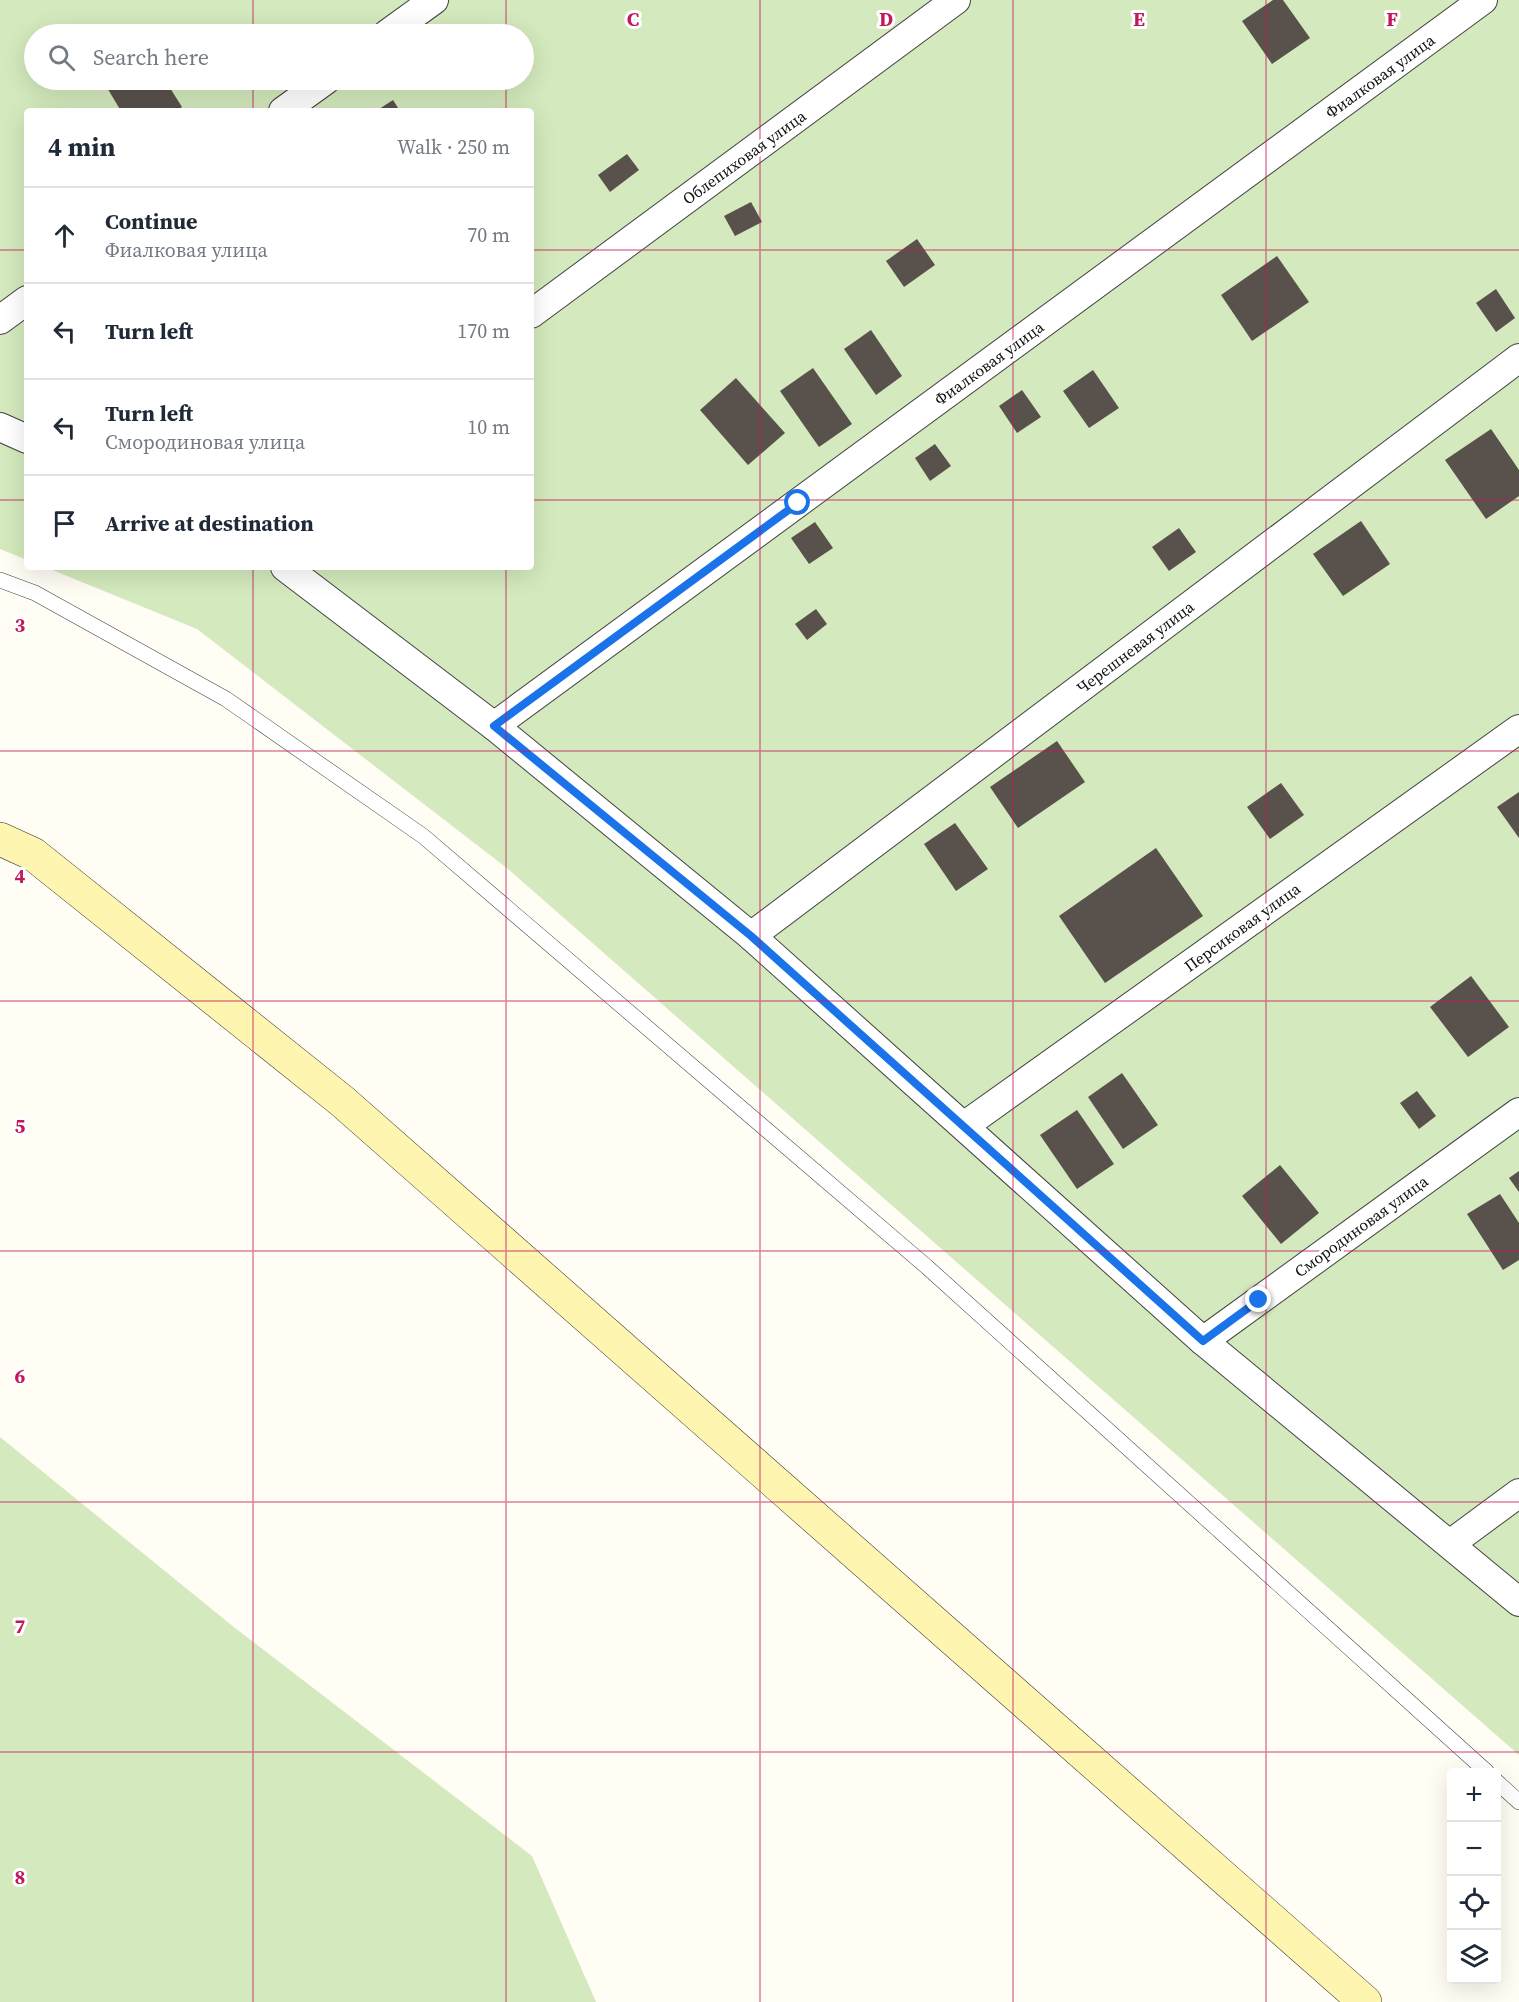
<!DOCTYPE html>
<html lang="en">
<head>
<meta charset="utf-8">
<style>
  body { margin:0; font-family:"Source Serif 4",serif; background:#f2f2f3; color:#1f2937 }
  .controls { position:absolute; right:18px; bottom:18px; display:grid; overflow:hidden; border-radius:6px; box-shadow:0 6px 24px #0002 }
  .controls button { width:54px; height:54px; display:grid; place-items:center; padding:0; border:0; border-bottom:2px solid #e0e1e3; background:#fff; color:#1f2937; font:30px sans-serif }
  .stop { position:absolute; width:18px; height:18px; margin:-14px; border:4px solid #1a73e8; border-radius:50%; background:#fff }
  .stop.end { background:#1a73e8; border-color:#fff; box-shadow:0 2px 6px #0008 }
  .list { margin:0; padding:0; list-style:none }
  h2 { display:flex; justify-content:space-between; align-items:center; height:78px; margin:0; padding:0 24px; font-size:26px }
  h2 small { font-size:20px; font-weight:400; color:#747a83 }
  .list li { display:grid; grid-template-columns:39px 1fr auto; gap:18px; align-items:center; box-sizing:border-box; height:96px; padding:0 24px; border-top:2px solid #e0e1e3 }
  .list b { display:block; font-size:22px; white-space:nowrap }
  .list p { margin:0; font-size:20px; white-space:nowrap; color:#747a83 }
  .list em { font-size:20px; font-style:normal; color:#747a83 }
  .icon { flex:none; width:33px; height:33px; fill:none; stroke:currentColor; stroke-width:2; stroke-linecap:round; stroke-linejoin:round }
  .map { position:relative; flex:none; width:1519px; height:2002px; overflow:hidden }
  .search { position:absolute; background:#fff; box-shadow:0 6px 24px #0002; left:24px; top:24px; width:510px; height:66px; display:flex; align-items:center; gap:15px; box-sizing:border-box; padding:0 21px; border-radius:33px; color:#747a83; font-size:22px }
  .panel { position:absolute; background:#fff; box-shadow:0 6px 24px #0002; left:24px; top:108px; width:510px; height:462px; border-radius:6px }
  .map>svg:first-child { display:block }
  .green { fill:#d4e9bd; fill-rule:evenodd }
  .building { fill:#59514c }
  .lines { fill:none; stroke-linecap:round; stroke-linejoin:round }
  .lane-casing { stroke:#434343; stroke-width:16 }
  .street-casing { stroke:#434343; stroke-width:30 }
  .secondary-casing { stroke:#323232; stroke-width:34 }
  .lane { stroke:#fff; stroke-width:15 }
  .street { stroke:#fff; stroke-width:28 }
  .secondary { stroke:#fdf5b0; stroke-width:33 }
  .route { stroke:#1a73e8; stroke-width:8 }
  .grid { fill:none; stroke:#c2185b; stroke-width:1.5; stroke-opacity:0.55 }
  .labels { text-anchor:middle; stroke-width:6; stroke-linejoin:round; paint-order:stroke }
  .street-label { font-size:16px; fill:#101010; stroke:#fff }
  .grid-label { font-size:20px; text-anchor:middle; font-weight:bold; fill:#c2185b; stroke:#fff; stroke-width:6; stroke-linejoin:round; paint-order:stroke }
</style>
</head>
<body>
<div class="map">
<svg width="1519" height="2002" viewBox="0 0 1519 2002">
  <rect width="100%" height="100%" fill="#fffdf4"/>
  <g class="green">
    <path d="M0,0H1519V1755L508,869L197,629L45,567H531V111H27V560L0,549ZM34,34H524V80H34Z"/>
    <polygon points="0,1437 235,1628 532,1856 596,2002 0,2002"/>
  </g>
  <g class="building">
    <polygon points="1273,0 1283,0 1310,38 1272,64 1242,21"/>
    <polygon points="116,80 165,80 182,107 176,111 121,111 106,86"/>
    <polygon points="393,100 400,111 376,111"/>
    <polygon points="627,154 639,170 610,192 598,175"/>
    <polygon points="751,202 762,222 735,236 724,216"/>
    <polygon points="917,239 935,265 904,287 886,261"/>
    <polygon points="1277,256 1309,302 1252,341 1221,295"/>
    <polygon points="1496,289 1515,318 1496,332 1476,303"/>
    <polygon points="871,330 902,376 876,395 844,349"/>
    <polygon points="813,368 852,424 819,447 780,391"/>
    <polygon points="1093,370 1119,408 1089,428 1063,391"/>
    <polygon points="736,378 785,433 748,465 700,410"/>
    <polygon points="1022,390 1041,417 1017,433 999,406"/>
    <polygon points="1491,429 1519,470 1519,496 1486,519 1445,460"/>
    <polygon points="935,444 951,466 930,481 915,458"/>
    <polygon points="1361,521 1390,564 1343,596 1313,554"/>
    <polygon points="815,522 833,548 809,564 791,538"/>
    <polygon points="1179,528 1196,552 1169,571 1152,547"/>
    <polygon points="816,609 827,624 807,640 795,624"/>
    <polygon points="1057,741 1085,782 1018,828 990,787"/>
    <polygon points="1281,783 1304,815 1270,839 1247,807"/>
    <polygon points="1519,792 1519,838 1497,807"/>
    <polygon points="955,823 988,869 956,891 924,844"/>
    <polygon points="1156,848 1203,916 1105,983 1059,916"/>
    <polygon points="1471,976 1509,1027 1468,1057 1430,1007"/>
    <polygon points="1122,1073 1158,1125 1123,1149 1088,1097"/>
    <polygon points="1417,1091 1436,1116 1419,1129 1400,1103"/>
    <polygon points="1077,1110 1114,1164 1077,1189 1040,1135"/>
    <polygon points="1280,1165 1319,1213 1281,1244 1242,1196"/>
    <polygon points="1519,1171 1519,1192 1509,1178"/>
    <polygon points="1500,1194 1519,1223 1519,1260 1503,1270 1467,1214"/>
  </g>
  <g class="lines">
    <defs>
      <g id="lane">
        <polyline points="0,580 35,593 226,699 423,836 927,1267 1487,1772"/>
        <polyline points="1496,1781 1519,1802"/>
      </g>
      <g id="street">
        <polyline points="387,34 434,0"/>
        <polyline points="283,111 326,80"/>
        <polyline points="531,314 956,0"/>
        <polyline points="0,320 27,300"/>
        <polyline points="0,427 27,439"/>
        <polyline points="285,567 494,726 751,936 1203,1341 1519,1602"/>
        <polyline points="494,726 1483,0"/>
        <polyline points="751,936 1519,358"/>
        <polyline points="964,1126 1519,729"/>
        <polyline points="1203,1341 1519,1112"/>
        <polyline points="1450,1544 1519,1493"/>
      </g>
      <polyline id="secondary" points="0,839 33,854 342,1101 1365,2002"/>
    </defs>
    <use href="#lane" class="lane-casing"/>
    <use href="#street" class="street-casing"/>
    <use href="#secondary" class="secondary-casing"/>
    <use href="#lane" class="lane"/>
    <use href="#street" class="street"/>
    <use href="#secondary" class="secondary"/>
  </g>
  <g class="lines">
    <polyline class="route" points="798,503 494,726 751,936 1203,1341 1259,1300"/>
  </g>
  <path class="grid" d="M253,0V34M506,0V34M760,0V2002M1013,0V2002M1266,0V2002M253,80V111M506,80V111M0,250H27M531,250H1519M0,500H27M531,500H1519M253,567V2002M506,567V2002M0,751H1519M0,1001H1519M0,1251H1519M0,1502H1519M0,1752H1519"/>
  <g class="labels">
    <g class="street-label">
      <text transform="translate(1380 76) rotate(-36)" y="6">Фиалковая улица</text>
      <text transform="translate(744 157) rotate(-36)" y="6">Облепиховая улица</text>
      <text transform="translate(989 363) rotate(-36)" y="6">Фиалковая улица</text>
      <text transform="translate(1135 647) rotate(-37)" y="6">Черешневая улица</text>
      <text transform="translate(1242 927) rotate(-36)" y="6">Персиковая улица</text>
      <text transform="translate(1361 1226) rotate(-36)" y="6">Смородиновая улица</text>
    </g>
  </g>
  <g class="grid-label">
    <text x="633" y="26">C</text>
    <text x="886" y="26">D</text>
    <text x="1139" y="26">E</text>
    <text x="1392" y="26">F</text>
    <text x="20" y="632">3</text>
    <text x="20" y="883">4</text>
    <text x="20" y="1133">5</text>
    <text x="20" y="1383">6</text>
    <text x="20" y="1633">7</text>
    <text x="20" y="1884">8</text>
  </g>
</svg>
<div class="controls">
<button>+</button>
<button>−</button>
<button><svg class="icon" aria-label="locate" viewBox="0 0 24 24"><circle cx="12" cy="12" r="6"/><path d="M12 2v4M12 18v4M2 12h4M18 12h4"/></svg></button>
<button><svg class="icon" aria-label="layers" viewBox="0 0 24 24"><path d="M12 4l9 5-9 5-9-5zM3 14l9 5 9-5"/></svg></button>
</div>
<div class="stop" style="left:798px;top:503px"></div>
<div class="stop end" style="left:1259px;top:1300px"></div>
<div class="search"><svg class="icon" aria-label="search" viewBox="0 0 24 24"><circle cx="10" cy="10" r="6"/><path d="M15 15l6 6"/></svg>Search here</div>
<section class="panel">
<h2>4 min<small>Walk · 250 m</small></h2>
<ul class="list">
<li><svg class="icon" aria-label="ahead" viewBox="0 0 24 24"><path d="M12 20V5M6 11l6-6 6 6"/></svg><div><b>Continue</b><p>Фиалковая улица</p></div><em>70 m</em></li>
<li><svg class="icon" aria-label="left" viewBox="0 0 24 24"><path d="M17 20v-9H6M10 6l-5 5 5 5"/></svg><div><b>Turn left</b></div><em>170 m</em></li>
<li><svg class="icon" aria-label="left" viewBox="0 0 24 24"><path d="M17 20v-9H6M10 6l-5 5 5 5"/></svg><div><b>Turn left</b><p>Смородиновая улица</p></div><em>10 m</em></li>
<li><svg class="icon" aria-label="arrive" viewBox="0 0 24 24"><path d="M6 21V4h12l-3 4 3 4H6"/></svg><div><b>Arrive at destination</b></div></li>
</ul>
</section>
</div>
</body>
</html>
